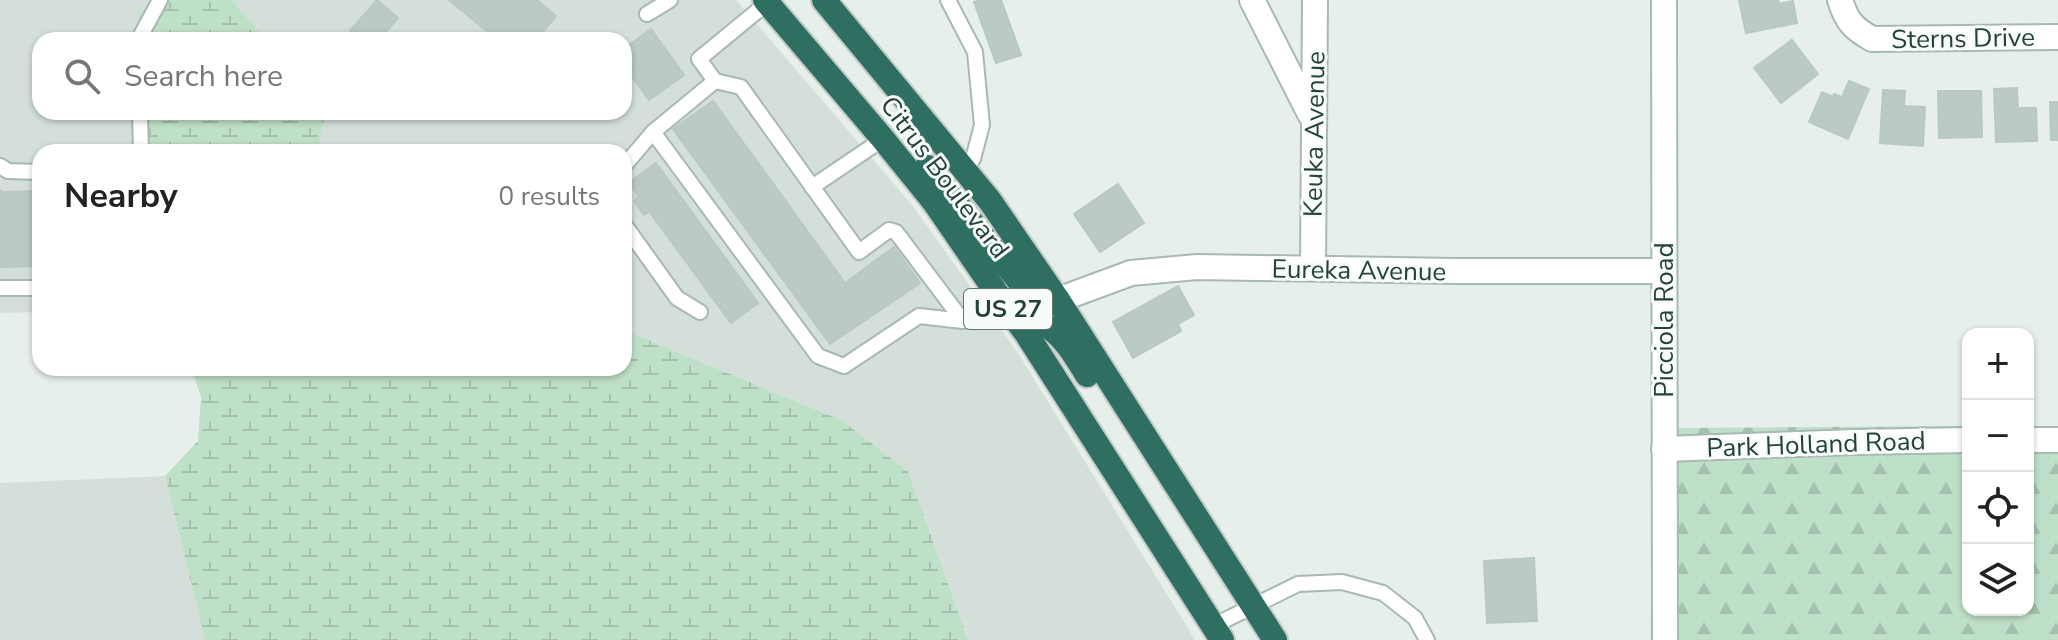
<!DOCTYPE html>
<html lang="en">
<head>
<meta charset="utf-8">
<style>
  body { margin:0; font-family:"Nunito Sans",sans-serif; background:#f6f6f6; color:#222 }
  .controls { position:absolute; right:24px; bottom:24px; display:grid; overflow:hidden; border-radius:16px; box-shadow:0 2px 6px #0004 }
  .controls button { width:72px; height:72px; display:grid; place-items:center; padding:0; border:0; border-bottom:2px solid #e0e0e0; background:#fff; color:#222; font:40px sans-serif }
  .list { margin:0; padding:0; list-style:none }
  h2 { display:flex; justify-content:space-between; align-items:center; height:104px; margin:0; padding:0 32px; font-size:34px }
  h2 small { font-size:26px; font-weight:400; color:#767676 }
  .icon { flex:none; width:44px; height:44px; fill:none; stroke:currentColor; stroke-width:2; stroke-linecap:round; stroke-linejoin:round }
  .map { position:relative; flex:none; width:2058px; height:640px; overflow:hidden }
  .search { position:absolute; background:#fff; box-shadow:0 2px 6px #0004; left:32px; top:32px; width:600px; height:88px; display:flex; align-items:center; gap:20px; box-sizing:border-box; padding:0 28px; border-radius:24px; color:#767676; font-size:30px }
  .panel { position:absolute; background:#fff; box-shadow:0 2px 6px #0004; left:32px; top:144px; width:600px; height:232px; border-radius:24px }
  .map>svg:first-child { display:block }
  .built { fill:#d4dfda }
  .forest { fill:url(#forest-firs) }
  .wetland { fill:url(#wetland-marsh) }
  .building { fill:#bbcac4; stroke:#b8c9c2; stroke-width:2 }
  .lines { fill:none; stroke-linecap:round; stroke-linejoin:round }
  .lane-casing { stroke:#a8b8b2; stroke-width:18 }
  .street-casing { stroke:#a8b8b2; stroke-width:28 }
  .secondary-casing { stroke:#a4bbb3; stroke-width:28 }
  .highway-casing { stroke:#c2cac8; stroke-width:28 }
  .lane { stroke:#fff; stroke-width:14 }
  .street { stroke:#fff; stroke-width:24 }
  .secondary { stroke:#fff; stroke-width:24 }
  .highway { stroke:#2f6f62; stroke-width:24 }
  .labels { text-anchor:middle; stroke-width:6; stroke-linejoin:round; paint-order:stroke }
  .shield { fill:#f7fbf9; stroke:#637a73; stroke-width:2 }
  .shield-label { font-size:24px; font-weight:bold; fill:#24423a }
  .street-label { font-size:26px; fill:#24423a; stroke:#f7fbf9 }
</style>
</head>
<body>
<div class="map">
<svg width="2058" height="640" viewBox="0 0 2058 640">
  <defs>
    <pattern id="forest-firs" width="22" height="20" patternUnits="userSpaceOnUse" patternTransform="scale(2)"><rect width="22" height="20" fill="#bfe0c8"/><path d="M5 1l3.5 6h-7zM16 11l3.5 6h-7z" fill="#a4c1ad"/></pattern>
    <pattern id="wetland-marsh" width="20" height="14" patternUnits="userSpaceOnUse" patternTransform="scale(2)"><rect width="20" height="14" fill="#bfe0c8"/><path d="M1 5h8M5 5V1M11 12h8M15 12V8" fill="none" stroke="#a4c1ad"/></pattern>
  </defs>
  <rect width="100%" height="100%" fill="#e6efeb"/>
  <g class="built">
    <polygon points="0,0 155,0 137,40 40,40 40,112 133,112 131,152 40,152 40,312 0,313"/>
    <polygon points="232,0 736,0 912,205 1018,353 1195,640 968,640 908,471 841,420 624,330 624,152 317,152 326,112 624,112 624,40 266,40"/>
    <polygon points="165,476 205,640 0,640 0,483"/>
  </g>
  <polygon class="forest" points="1968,426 1968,610 2028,610 2028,426 2058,426 2058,640 1678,640 1677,428"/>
  <g class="wetland">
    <polygon points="155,0 232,0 266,40 137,40 139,14"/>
    <polygon points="133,112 326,112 317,152 131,152"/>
    <polygon points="624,330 841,420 908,471 968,640 205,640 165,476 198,441 201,397 192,368 624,368"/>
  </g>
  <g class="building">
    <polygon points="377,0 398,18 379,40 361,40 350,31"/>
    <polygon points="449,0 537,0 556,16 536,40 498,40"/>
    <polygon points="979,0 1001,0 1021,55 996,63 974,2"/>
    <polygon points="1739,0 1778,0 1779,4 1793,1 1797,23 1746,33"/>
    <polygon points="651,29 684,75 649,100 624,65 624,49"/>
    <polygon points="1792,40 1818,74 1781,103 1754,68"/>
    <polygon points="1849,81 1869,89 1848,139 1809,122 1822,92 1833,97 1834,94 1842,97"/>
    <polygon points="2017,88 2018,108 2036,108 2037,141 1996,142 1994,89"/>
    <polygon points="1883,90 1905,91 1904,106 1925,107 1923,146 1880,143"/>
    <polygon points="1938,91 1981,91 1982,137 1939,138"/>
    <polygon points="713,101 845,283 894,247 920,283 830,344 673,129"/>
    <polygon points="2050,102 2058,102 2058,140 2051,140"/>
    <polygon points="656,163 758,303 731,323 649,211 644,215 634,201 639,197 629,183"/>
    <polygon points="1118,184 1144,223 1100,252 1074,214"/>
    <polygon points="0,190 3,192 40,191 40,266 0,267"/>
    <polygon points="1178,286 1194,315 1178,324 1181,331 1133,358 1113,322"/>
    <polygon points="1534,558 1537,621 1487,623 1484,561"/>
  </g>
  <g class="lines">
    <defs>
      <g id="lane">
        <polyline points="948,0 975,52 982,125 973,159 964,168"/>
        <polyline points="767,3 699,59 715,81 653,132 818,356 844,366 919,316 963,321 1007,308"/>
        <polyline points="647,14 670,0"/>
        <polyline points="140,40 140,37 160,0"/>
        <polyline points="715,81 741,87 859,252 889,230 896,232 963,321"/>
        <polyline points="140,112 141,152"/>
        <polyline points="0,166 8,171 40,172"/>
        <polyline points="624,166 653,132"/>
        <polyline points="812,187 883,139"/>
        <polyline points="624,224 677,298 700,312"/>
        <polyline points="0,288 40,288"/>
        <polyline points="1213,626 1298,584 1342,582 1383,593 1415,618 1427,640"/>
      </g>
      <g id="street">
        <polyline points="1252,0 1310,114"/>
        <path d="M1840,0C1847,22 1853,28 1872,39L2058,37"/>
        <polyline points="1313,268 1315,0"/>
        <polyline points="1058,300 1131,273 1197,267 1457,271 1664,271"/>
        <polyline points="2028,440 2058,440"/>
        <polyline points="1664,449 1855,442 1968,440"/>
      </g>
      <polyline id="secondary" points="1664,0 1665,640"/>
      <g id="highway">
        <polyline points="765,0 883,139 934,202 1007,308 1026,333 1222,640"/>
        <polyline points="824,0 990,201 1058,300 1275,640"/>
        <polyline points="927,167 1019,281 1039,294 1058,300"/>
        <path d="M1008,308C1022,314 1038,319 1050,328C1066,339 1077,359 1087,375"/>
      </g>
    </defs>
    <use href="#lane" class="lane-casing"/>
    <use href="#street" class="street-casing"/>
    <use href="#secondary" class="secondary-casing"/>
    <use href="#highway" class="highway-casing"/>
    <use href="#lane" class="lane"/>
    <use href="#street" class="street"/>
    <use href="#secondary" class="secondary"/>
    <use href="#highway" class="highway"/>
  </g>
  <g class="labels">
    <rect class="shield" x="964" y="289" width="88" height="40" rx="6"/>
    <g class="shield-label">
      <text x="1008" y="317">US 27</text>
    </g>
    <g class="street-label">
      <text transform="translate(1963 38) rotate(-1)" y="9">Sterns Drive</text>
      <text transform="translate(1314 134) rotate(-89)" y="9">Keuka Avenue</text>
      <text transform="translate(945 177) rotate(53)" y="9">Citrus Boulevard</text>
      <text transform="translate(1359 270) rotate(1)" y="9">Eureka Avenue</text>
      <text transform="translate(1664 320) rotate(-90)" y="9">Picciola Road</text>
      <text transform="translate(1816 444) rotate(-2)" y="9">Park Holland Road</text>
    </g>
  </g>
</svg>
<div class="controls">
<button>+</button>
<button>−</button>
<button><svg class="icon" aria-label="locate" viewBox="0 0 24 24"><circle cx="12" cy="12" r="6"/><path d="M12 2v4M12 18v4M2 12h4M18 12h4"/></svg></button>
<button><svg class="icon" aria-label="layers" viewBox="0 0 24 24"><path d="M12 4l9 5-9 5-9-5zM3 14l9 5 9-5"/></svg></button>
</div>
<div class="search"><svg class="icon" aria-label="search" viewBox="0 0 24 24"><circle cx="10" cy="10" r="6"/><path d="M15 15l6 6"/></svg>Search here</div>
<section class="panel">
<h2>Nearby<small>0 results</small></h2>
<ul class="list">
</ul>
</section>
</div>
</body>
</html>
